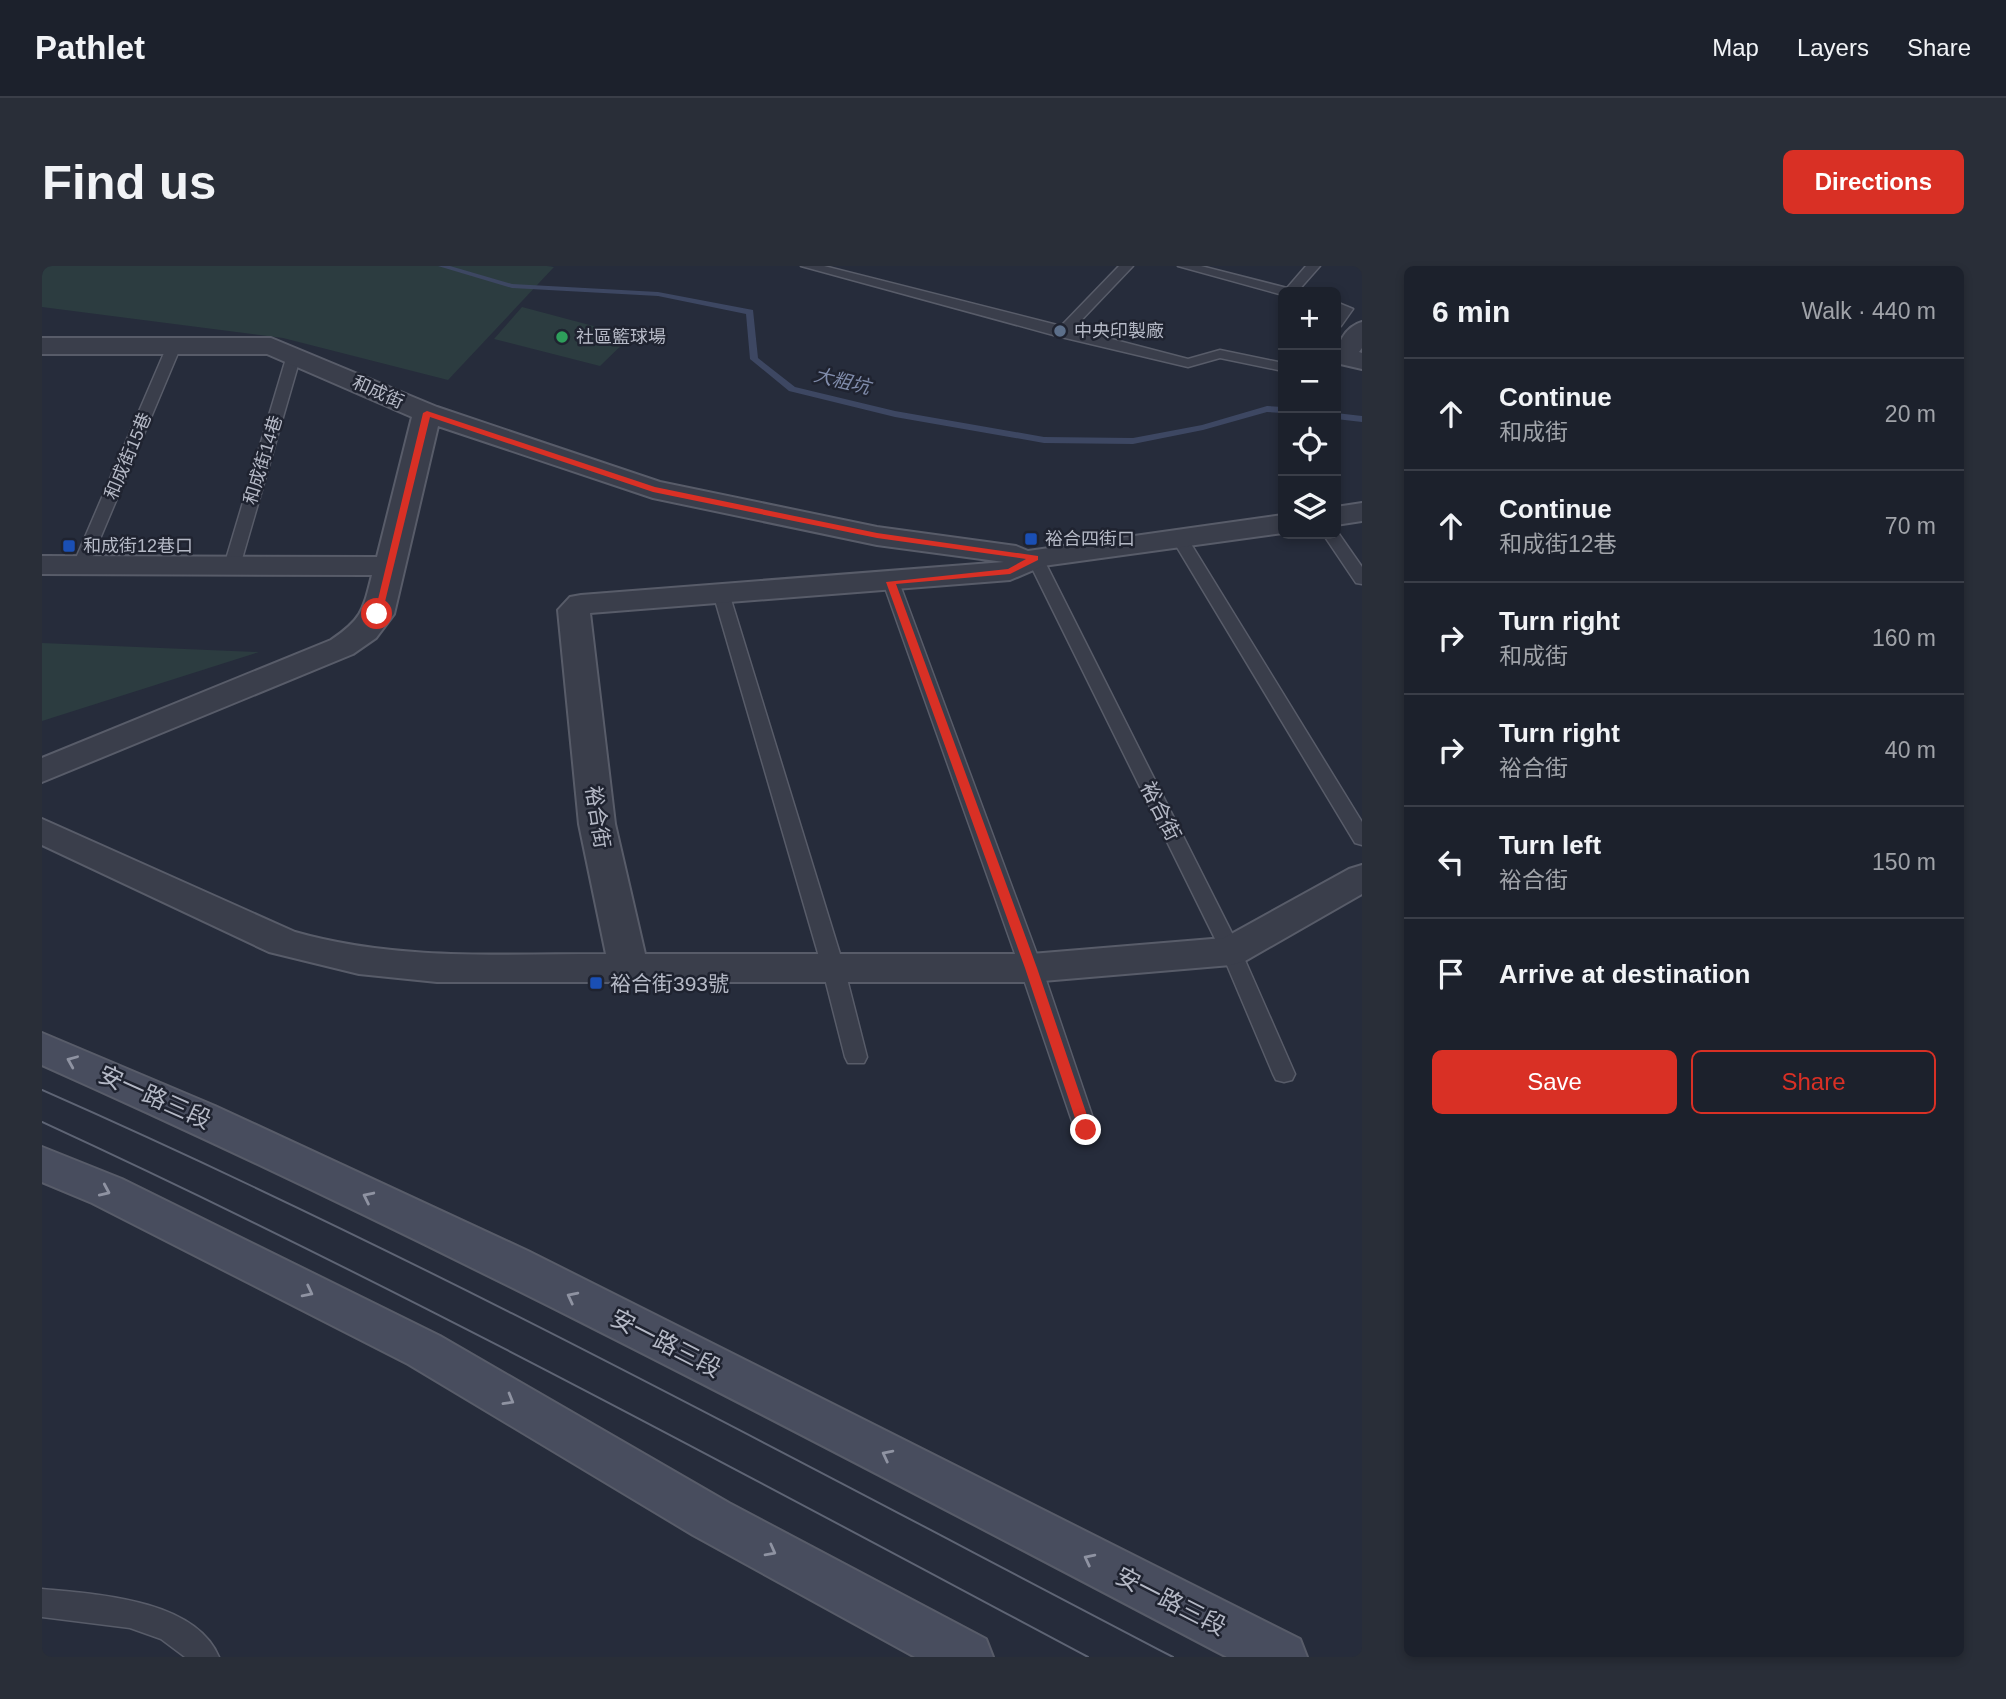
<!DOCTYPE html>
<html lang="en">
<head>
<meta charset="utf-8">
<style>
	body { margin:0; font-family:Arial,"Noto Sans TC",sans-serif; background:#292e38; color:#f1f3f6 }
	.controls { position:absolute; right:21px; top:21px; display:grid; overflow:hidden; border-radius:10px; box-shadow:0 4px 10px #0003 }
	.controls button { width:63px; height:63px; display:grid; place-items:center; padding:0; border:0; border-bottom:2px solid #3a3e48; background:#1c212c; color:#f1f3f6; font:35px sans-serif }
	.stop { position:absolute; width:21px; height:21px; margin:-16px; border:5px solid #d93025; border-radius:50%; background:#fff }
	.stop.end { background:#d93025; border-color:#fff; box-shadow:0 2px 7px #0008 }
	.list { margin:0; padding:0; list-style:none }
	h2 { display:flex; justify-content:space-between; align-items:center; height:91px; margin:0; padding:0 28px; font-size:30px }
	h2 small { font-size:23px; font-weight:400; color:#a0a3a9 }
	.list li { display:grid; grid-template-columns:46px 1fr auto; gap:21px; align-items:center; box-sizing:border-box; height:112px; padding:0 28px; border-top:2px solid #3a3e48 }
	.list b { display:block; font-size:26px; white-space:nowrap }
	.list p { margin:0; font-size:23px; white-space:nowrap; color:#a0a3a9 }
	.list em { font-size:23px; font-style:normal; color:#a0a3a9 }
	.actions { display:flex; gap:14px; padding:21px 28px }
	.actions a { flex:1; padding:16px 0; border:2px solid #d93025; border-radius:10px; text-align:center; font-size:24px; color:#d93025 }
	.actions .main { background:#d93025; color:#fff }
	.icon { flex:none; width:38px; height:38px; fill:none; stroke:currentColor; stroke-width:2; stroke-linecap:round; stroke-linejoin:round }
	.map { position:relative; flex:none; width:1320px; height:1391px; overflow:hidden; border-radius:10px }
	header { display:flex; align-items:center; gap:42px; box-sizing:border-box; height:98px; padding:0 35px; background:#1c212c; border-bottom:2px solid #3a3e48 }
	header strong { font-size:33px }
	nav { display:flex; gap:38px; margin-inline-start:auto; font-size:24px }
	.intro { display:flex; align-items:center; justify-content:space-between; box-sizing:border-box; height:168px; padding:0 42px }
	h1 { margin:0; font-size:49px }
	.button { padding:18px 32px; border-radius:10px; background:#d93025; color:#fff; font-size:24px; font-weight:700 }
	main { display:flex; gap:42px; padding:0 42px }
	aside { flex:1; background:#1c212c; border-radius:10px; box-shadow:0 4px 10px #0003 }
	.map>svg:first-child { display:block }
	.green { fill:#2c3c40 }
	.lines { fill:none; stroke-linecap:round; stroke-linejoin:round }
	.stream { fill:#3d4762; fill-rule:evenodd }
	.lane-casing { stroke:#585c69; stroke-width:3 }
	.street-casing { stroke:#585c69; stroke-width:4 }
	.secondary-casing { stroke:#585c69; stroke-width:4 }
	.lane { fill:#3a3e4b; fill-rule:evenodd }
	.street { fill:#3a3e4b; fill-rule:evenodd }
	.secondary { fill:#484d5e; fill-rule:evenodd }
	.tram { stroke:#5e6474; stroke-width:2 }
	.oneway { stroke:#8f93a2 }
	.route { fill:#d93025 }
	.service-dot { fill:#5c6f8a; stroke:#1f2330; stroke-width:2.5 }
	.leisure-dot { fill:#2e9e5b; stroke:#1f2330; stroke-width:2.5 }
	.transit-dot { fill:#1a4fb4; stroke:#1f2330; stroke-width:2.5 }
	.labels { text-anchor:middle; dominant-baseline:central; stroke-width:5; stroke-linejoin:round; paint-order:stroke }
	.far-poi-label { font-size:18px; fill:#b5b9c6; stroke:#1f2330; text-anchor:start }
	.far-street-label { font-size:18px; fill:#b5b9c6; stroke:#1f2330 }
	.far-water-label { font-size:19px; font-style:italic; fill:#808cab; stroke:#1f2330 }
	.street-label { font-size:21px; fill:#b5b9c6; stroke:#1f2330 }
	.poi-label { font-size:21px; fill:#b5b9c6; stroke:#1f2330; text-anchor:start }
	.near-street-label { font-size:24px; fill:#b5b9c6; stroke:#1f2330 }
</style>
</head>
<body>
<header>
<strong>Pathlet</strong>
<nav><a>Map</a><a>Layers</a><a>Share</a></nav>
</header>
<div class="intro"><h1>Find us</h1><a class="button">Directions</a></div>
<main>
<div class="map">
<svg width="1320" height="1391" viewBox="0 0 1320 1391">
	<rect width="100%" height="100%" fill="#262c3b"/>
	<path class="green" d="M0,0H505L512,1L406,114L241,72L0,41Z
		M480,41L589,70L558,100L452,73Z
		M0,377L217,386L0,455Z"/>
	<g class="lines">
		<path class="stream" d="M396,0H408L470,18L616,26L711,44L716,92L753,121L853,145L1002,171L1091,172L1160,159L1225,140L1241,141V147L1225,146L1161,164L1091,178L1002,177L853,151L747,125L708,93L704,48L616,30L470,22Z
			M1294,147L1320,150V156L1294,153Z"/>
		<g class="lane-casing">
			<path id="lane" d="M759,0H782L1019,60L1077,0H1091L1031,63L1146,93L1178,84L1241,97V105L1178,92L1146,101L1015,70Z
				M1136,0H1159L1245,22L1264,0H1278L1255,26H1241V29Z
				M1294,36L1311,43L1299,60L1294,61Z
				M132,76L139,80L47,299L39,304L33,303L31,299L125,80Z
				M252,85L259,89L198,300L190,305L184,304L182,300L245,89Z
				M1295,265L1320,301V318L1314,317L1281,268H1294Z
				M1138,268L1146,273L1320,556V579L1313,577L1130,273Z
				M993,287L1001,292L1199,685L1253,808L1250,814L1242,816L1234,814L1231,808L1179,685L985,292Z
				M849,311L857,316L1000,702L1055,864L1052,870L1044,873L1036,870L1033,864L978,702L841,316Z
				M679,322L687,327L802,701L825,791L822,797H806L803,791L780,701L671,327Z
				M0,1323C53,1328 153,1333 177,1391H143L119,1373L88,1362L0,1351Z"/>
		</g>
		<g class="street-casing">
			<path id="street" d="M1320,56V82L1317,86L1320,87V103L1294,97C1294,80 1302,61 1320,56Z
				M0,72H229L395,141L618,216L835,261L974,280L986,285L1241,249V267L1001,300L968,314L548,347L573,558L603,688H989L1182,672L1307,603L1320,599V628L1203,695L1189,699L989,716H395L317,708L227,686L0,579V553L253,666C354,695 460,688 564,688L537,558L516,344L528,331L539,329L962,296L835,279L611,232L396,160L352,348L334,372L311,388L0,516V492L289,374C320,353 321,345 330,309L0,308V290L335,291L370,151L225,88H0Z
				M1320,237V255L1294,259V241Z"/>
		</g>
		<g class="secondary-casing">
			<path id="secondary" d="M0,767L173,840L486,985L1258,1373L1265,1391H1185C794,1186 404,979 0,799Z
				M0,881L80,913L398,1070L687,1237L944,1373L951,1391H873L651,1269L366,1098L50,937L0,916Z"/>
		</g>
		<use href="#lane" class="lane"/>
		<use href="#street" class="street"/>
		<use href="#secondary" class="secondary"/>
		<path class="tram" d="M0,824C386,994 757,1196 1131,1391
			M0,856C356,1020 700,1207 1046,1391"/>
	</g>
	<defs><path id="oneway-chevron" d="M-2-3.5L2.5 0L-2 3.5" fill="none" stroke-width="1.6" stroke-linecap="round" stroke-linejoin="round" transform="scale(1.75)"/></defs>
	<g class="oneway">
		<use href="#oneway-chevron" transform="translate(30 795) rotate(-157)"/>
		<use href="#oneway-chevron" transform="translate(63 925) rotate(24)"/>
		<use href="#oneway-chevron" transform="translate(326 931) rotate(-154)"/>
		<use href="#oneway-chevron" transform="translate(266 1026) rotate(27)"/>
		<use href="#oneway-chevron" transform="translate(530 1031) rotate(-153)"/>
		<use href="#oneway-chevron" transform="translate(467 1134) rotate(30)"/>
		<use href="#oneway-chevron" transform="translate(845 1189) rotate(-153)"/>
		<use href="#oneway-chevron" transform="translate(729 1285) rotate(28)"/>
		<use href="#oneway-chevron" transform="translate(1047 1293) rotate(-153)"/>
	</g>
	<path class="route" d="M385,145L613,221L835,267L996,290V294L968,308L854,318L995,702L1050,864L1048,867L1044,869L1037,864L983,702L844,316L966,303L984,293L835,272L611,226L388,151L340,348L332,350L381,147Z"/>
	<circle class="service-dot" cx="1018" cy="65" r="7"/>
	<circle class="leisure-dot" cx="520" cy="71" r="7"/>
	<g class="transit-dot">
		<rect x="982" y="266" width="14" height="14" rx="3.5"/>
		<rect x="20" y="273" width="14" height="14" rx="3.5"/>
		<rect x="547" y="710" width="14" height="14" rx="3.5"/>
	</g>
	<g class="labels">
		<g class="far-poi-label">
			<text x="1032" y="65">中央印製廠</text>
			<text x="534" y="71">社區籃球場</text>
			<text x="1003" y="273">裕合四街口</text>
			<text x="41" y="280">和成街12巷口</text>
		</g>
		<g class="far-street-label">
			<text transform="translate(336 126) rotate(24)">和成街</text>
			<text transform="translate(86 190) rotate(-67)">和成街15巷</text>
			<text transform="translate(221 194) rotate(-73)">和成街14巷</text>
		</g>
		<g class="far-water-label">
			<text transform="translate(800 115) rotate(14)">大粗坑</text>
		</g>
		<g class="street-label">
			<text transform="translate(1119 545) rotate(63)">裕合街</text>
			<text transform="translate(556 551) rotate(81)">裕合街</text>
		</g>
		<g class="poi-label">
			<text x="568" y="717">裕合街393號</text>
		</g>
		<g class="near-street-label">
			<text transform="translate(113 831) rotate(24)">安一路三段</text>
			<text transform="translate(624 1077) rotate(27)">安一路三段</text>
			<text transform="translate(1129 1335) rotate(27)">安一路三段</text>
		</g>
	</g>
</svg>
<div class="controls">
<button>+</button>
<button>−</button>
<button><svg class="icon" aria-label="locate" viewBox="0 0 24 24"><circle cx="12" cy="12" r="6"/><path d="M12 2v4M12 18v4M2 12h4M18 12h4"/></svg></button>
<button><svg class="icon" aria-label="layers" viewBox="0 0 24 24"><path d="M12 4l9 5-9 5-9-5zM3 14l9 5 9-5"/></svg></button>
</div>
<div class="stop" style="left:335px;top:348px"></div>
<div class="stop end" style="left:1044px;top:864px"></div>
</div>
<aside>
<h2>6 min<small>Walk · 440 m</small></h2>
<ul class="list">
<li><svg class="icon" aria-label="ahead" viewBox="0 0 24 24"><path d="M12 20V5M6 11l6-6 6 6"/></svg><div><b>Continue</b><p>和成街</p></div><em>20 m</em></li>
<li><svg class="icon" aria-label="ahead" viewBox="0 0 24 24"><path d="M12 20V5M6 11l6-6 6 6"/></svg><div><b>Continue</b><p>和成街12巷</p></div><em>70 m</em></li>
<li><svg class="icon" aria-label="right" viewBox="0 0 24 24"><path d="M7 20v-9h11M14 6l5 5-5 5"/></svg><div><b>Turn right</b><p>和成街</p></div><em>160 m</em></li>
<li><svg class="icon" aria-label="right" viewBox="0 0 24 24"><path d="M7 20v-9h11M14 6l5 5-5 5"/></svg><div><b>Turn right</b><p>裕合街</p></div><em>40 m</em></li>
<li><svg class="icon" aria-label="left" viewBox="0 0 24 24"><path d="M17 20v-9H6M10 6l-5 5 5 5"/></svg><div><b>Turn left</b><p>裕合街</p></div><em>150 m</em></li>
<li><svg class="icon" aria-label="arrive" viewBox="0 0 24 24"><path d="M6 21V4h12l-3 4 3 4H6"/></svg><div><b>Arrive at destination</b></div></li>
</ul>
<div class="actions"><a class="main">Save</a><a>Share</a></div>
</aside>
</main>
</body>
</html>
